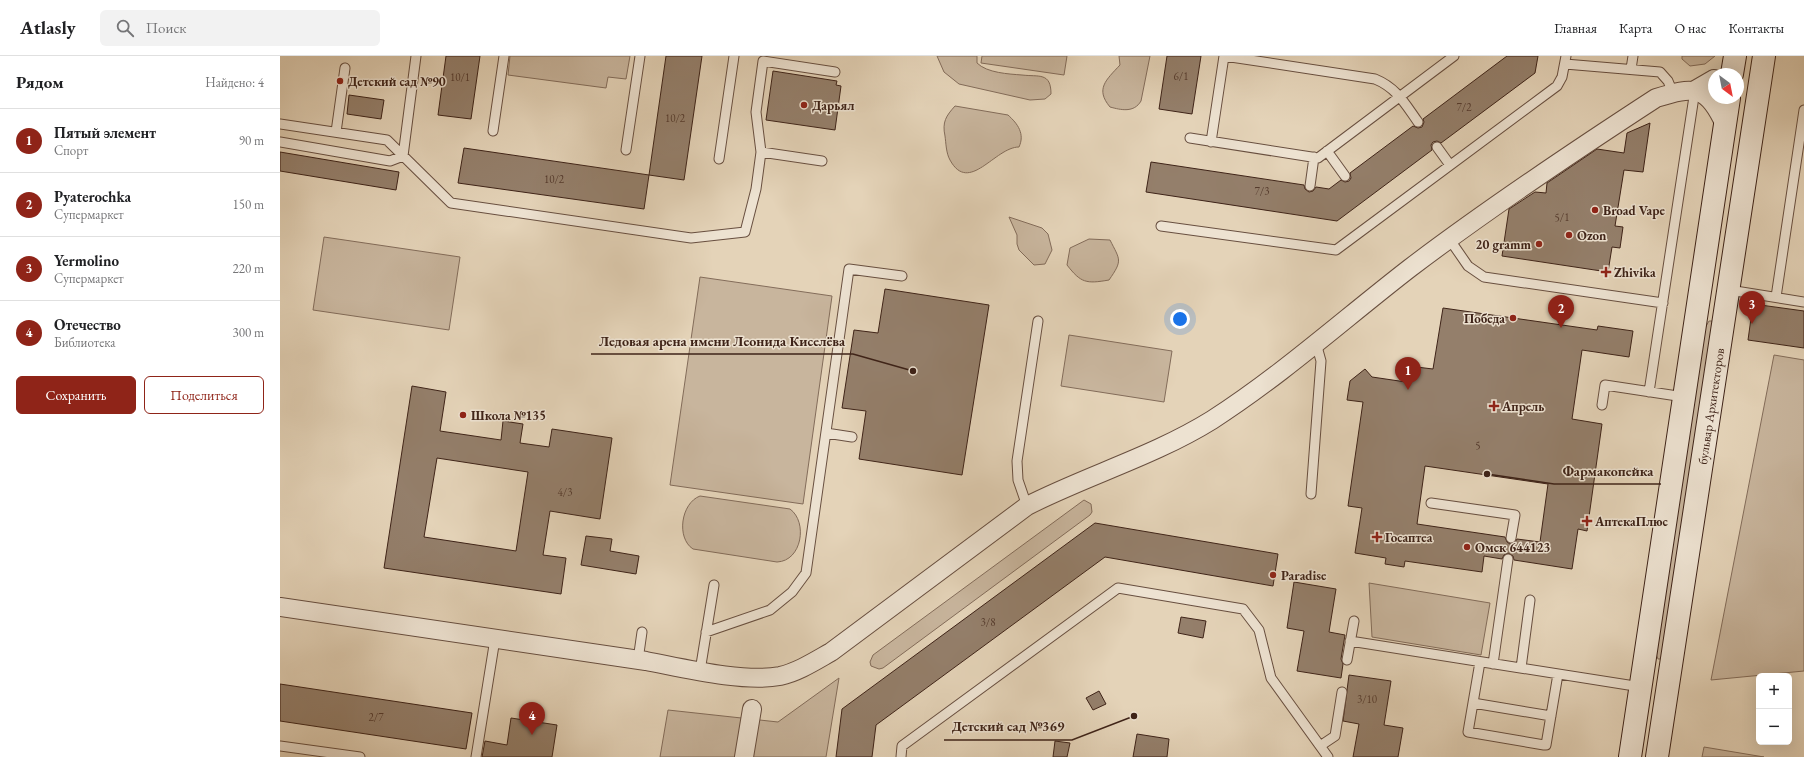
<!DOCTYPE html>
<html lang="ru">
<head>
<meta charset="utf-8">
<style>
	body { margin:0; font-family:"EB Garamond",serif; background:#f2f2f2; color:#202124 }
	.controls { position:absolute; right:12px; bottom:12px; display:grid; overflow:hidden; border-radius:6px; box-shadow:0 4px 16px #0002 }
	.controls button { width:36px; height:36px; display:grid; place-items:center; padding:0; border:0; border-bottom:1px solid #e0e0e0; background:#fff; color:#202124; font:20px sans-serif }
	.compass { position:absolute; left:1428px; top:12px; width:36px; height:36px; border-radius:50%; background:#fff; box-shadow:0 4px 16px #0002; rotate:148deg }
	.you { position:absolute; left:900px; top:263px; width:14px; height:14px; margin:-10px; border:3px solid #fff; border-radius:50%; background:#1a73e8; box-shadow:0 0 0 6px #1a73e833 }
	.badge { display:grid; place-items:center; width:26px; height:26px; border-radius:50%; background:#8f2418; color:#fff; font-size:13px; font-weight:700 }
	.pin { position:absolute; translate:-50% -33px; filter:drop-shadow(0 1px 2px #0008) }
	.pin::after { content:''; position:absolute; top:21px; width:14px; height:12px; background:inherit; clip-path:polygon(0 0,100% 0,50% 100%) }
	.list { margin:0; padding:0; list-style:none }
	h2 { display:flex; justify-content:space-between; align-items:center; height:52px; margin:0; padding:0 16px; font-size:17px }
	h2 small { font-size:13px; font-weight:400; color:#757577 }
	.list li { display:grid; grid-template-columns:26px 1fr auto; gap:12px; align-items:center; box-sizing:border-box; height:64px; padding:0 16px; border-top:1px solid #e0e0e0 }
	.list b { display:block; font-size:15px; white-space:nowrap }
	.list p { margin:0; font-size:13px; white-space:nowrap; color:#757577 }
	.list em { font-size:13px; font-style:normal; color:#757577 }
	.actions { display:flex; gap:8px; padding:12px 16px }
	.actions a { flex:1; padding:9px 0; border:1px solid #8f2418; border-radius:6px; text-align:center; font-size:14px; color:#8f2418 }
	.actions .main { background:#8f2418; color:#fff }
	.icon { flex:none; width:22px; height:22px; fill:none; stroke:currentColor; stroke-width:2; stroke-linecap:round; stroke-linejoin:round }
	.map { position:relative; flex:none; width:1524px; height:701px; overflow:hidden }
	header { display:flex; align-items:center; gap:24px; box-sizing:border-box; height:56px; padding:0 20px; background:#fff; border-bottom:1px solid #e0e0e0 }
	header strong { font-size:19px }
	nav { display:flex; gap:22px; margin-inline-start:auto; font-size:14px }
	.search { width:280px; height:36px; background:#f2f2f2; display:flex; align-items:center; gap:10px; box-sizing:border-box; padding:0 14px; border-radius:6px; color:#757577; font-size:15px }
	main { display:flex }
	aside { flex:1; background:#fff }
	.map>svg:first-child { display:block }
	.green { fill:#c8b59d; stroke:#836c5a }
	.building { fill:#947f6b; stroke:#3e2318; fill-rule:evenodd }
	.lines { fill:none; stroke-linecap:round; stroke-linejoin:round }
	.lane-casing { stroke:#684f40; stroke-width:11 }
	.street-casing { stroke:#684f40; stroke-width:20 }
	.secondary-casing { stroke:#3e2318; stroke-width:24 }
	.lane { stroke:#ede2d1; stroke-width:9 }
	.street { stroke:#ede2d1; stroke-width:18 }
	.secondary { stroke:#ede2d1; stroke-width:22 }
	.poi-dot { fill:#8f2418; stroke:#ede2d1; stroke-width:1.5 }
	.labels { text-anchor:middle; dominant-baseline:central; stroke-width:3; stroke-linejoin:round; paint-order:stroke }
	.number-label { font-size:11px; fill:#543a2d }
	.poi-label { font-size:13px; font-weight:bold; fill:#3e2318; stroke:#ede2d1; text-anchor:start }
	.street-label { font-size:13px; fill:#3e2318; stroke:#ede2d1 }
	.leader { fill:none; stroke:#3e2318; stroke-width:1.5 }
	.callout-dot { fill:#3e2318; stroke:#ede2d1; stroke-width:1.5 }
	.callout-label { font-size:14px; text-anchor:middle; font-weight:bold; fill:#3e2318; stroke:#ede2d1; stroke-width:3; stroke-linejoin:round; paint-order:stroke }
</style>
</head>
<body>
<header>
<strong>Atlasly</strong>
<div class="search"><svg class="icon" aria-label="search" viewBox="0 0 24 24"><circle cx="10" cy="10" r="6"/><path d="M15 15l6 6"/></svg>Поиск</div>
<nav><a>Главная</a><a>Карта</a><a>О нас</a><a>Контакты</a></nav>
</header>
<main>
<aside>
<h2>Рядом<small>Найдено: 4</small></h2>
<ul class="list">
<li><span class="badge">1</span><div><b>Пятый элемент</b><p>Спорт</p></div><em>90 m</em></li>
<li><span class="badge">2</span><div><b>Pyaterochka</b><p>Супермаркет</p></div><em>150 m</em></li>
<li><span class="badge">3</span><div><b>Yermolino</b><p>Супермаркет</p></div><em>220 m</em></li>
<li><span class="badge">4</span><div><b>Отечество</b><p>Библиотека</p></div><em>300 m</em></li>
</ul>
<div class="actions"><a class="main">Сохранить</a><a>Поделиться</a></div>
</aside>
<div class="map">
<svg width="1524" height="701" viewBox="0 0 1524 701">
	<rect width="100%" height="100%" fill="#e4d3b8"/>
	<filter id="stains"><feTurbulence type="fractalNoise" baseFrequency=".005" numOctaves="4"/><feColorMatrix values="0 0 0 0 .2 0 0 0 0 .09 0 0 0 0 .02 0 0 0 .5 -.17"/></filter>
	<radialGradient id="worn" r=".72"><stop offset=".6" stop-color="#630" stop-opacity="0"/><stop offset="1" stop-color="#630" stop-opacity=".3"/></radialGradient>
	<path class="green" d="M230,0H350L346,23L328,21L326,32L228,19Z
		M657,0H697V7C707,17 729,18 742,19C759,21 771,16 771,38L765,43L750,44L679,28L664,16Z
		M702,0H787L784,19L701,7Z
		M839,0H870L861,45C854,57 841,54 830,51C815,33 826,24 840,9Z
		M1402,0H1435L1425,8L1410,10L1402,3Z
		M675,50L728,59C738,68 745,78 739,91C715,91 689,139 670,104C666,97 666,87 665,80C662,66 666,60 675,50Z
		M729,161L762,172L768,178L772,194L765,208L754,209L739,194L737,188V179Z
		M44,181L180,201L169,274L33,254Z
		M809,183L830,184C840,204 843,204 829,224C806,228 801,227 787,209L790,192Z
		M420,221L552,240L523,448L390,429Z
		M1429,265H1432L1434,274L1381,603H1378L1376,598L1425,272Z
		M789,279L892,295L884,346L781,330Z
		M1494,299L1524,304V615L1431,624Z
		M420,440L510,453C528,466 522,505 497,506L413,493C396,482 401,447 420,440Z
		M804,444L811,448L812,456L810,459L603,612L599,613L591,610L590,606L593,599Z
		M1089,527L1210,547L1201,599L1092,581Z
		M559,622L546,701H380L388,654L498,666Z
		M1424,691L1484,701H1422Z"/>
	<path class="building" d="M166,0H200L191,63L158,59Z
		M386,0H422L404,124L369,119Z
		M887,0H921L912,58L879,53Z
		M1227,0H1258L1255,17L1161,87L1157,85L1153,86L1151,89L1152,94L1057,165L866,136L871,106L1024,129L1025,133L1029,136L1033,135L1036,131L1049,133L1061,124L1065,126L1069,125L1071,122L1070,117L1133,70L1138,72L1142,71L1144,66L1143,63Z
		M493,15L557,25L556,29L561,30L555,74L486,64Z
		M69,39L104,44L101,63L67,58Z
		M1370,67L1363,116L1344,114L1335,170L1343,171L1340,192L1332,191L1328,216L1222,200L1229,153L1255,136L1266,137L1267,127L1317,93L1344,97L1347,77Z
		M184,92L369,119L364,153L178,127Z
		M0,96L119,116L116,134L0,115Z
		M605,233L709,249L682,419L579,403L586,355L562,352L574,274L598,277Z
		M1473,248L1524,255V292L1468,284Z
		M1163,252L1317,274L1318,270L1353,275L1349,301L1302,294L1292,363L1322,368L1307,475L1298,473L1292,513L1234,504L1233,500L1228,497L1224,499L1222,503L1204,500L1202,516L1125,505L1124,511L1105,508L1106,502L1075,497L1082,452L1068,450L1083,346L1067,344L1070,325L1085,313L1092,321L1126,326L1128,310L1153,313ZM1145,410L1268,428L1260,486L1237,483L1235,486L1230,488L1227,486L1225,481L1137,468Z
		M132,330L166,336L160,375L221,384L223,365L243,368L240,387L269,391L272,373L332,382L320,463L270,455L263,499L286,502L281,538L104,512ZM157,402L248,416L236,495L144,481Z
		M815,467L998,498L993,530L825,501L596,669L592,701H556L562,653Z
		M306,480L332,483L330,495L359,500L356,518L301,509Z
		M1014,526L1056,533L1049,576L1065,579L1061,603L1063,608L1061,622L1017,615L1024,575L1007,572Z
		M901,561L926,565L923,582L898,577Z
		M1069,619L1111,625L1104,669L1123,672L1118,701H1073L1079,668L1063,665Z
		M0,628L192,657L186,693L0,665Z
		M819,635L826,648L813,654L806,642Z
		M231,662L277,669L272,701H202L205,685L227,689Z
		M857,678L889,683L887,701H853Z
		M775,685L790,687L787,701H773Z"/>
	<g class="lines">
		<g class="lane-casing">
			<path id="lane" d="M1285,8L1380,16L1388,25L1393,37
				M1351,13L1353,0
				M0,68L107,84L171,147L411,182L465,176L476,133L481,96L476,56L483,5L555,16
				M213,75L224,0
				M56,76L65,12
				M910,82L1038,102L1174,0
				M0,86L110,105L123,100L136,0
				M931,86L944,0L1095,23C1117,32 1125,48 1138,66
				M1157,91L1170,109
				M346,94L360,0
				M1047,95L1065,120
				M481,96L542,105
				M439,103L454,0
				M1030,130L1034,101
				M881,170L1056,194L1277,30L1282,21L1286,0
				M1170,184L1188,210L1204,221L1383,247
				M1449,234L1524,246
				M1496,241L1524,54
				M1369,336L1415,34
				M1322,349L1325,329L1404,341
				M546,377L572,381
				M1031,438L1041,305L1036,287
				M1151,447L1235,459L1231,482
				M747,450L738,424L737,405L758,265
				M426,576L490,554L512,536L526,517L569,213L622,220
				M1070,585L1361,631
				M358,604L362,576
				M1067,604L1074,565
				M1200,606L1188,676L1264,689H1266L1278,618
				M1213,608L1228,503
				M1241,612L1250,544
				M420,615L434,529
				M1193,647L1271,660
				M0,690L80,701
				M1040,690L1055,680L1062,636
				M196,701L215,583
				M621,701L622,690L838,532L963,553L979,574L991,622L1048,701"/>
		</g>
		<g class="street-casing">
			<path id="street" d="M1415,34L1434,23
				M0,551L366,605C403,612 464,627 500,620C518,616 535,605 551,596L747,450C808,419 874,400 932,364C1002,319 1064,263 1130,212C1209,152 1293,96 1376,42C1414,30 1427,29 1445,69
				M464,701L472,653"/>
		</g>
		<g class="secondary-casing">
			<g id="secondary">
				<path d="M1452,18L1455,0"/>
				<path d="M1350,701L1449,42"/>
				<path id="s1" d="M1377,701L1484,0"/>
			</g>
		</g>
		<use href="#lane" class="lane"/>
		<use href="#street" class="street"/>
		<use href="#secondary" class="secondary"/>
	</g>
	<g class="poi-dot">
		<circle cx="60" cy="25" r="4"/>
		<circle cx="524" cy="49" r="4"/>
		<circle cx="1315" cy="154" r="4"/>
		<circle cx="1289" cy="179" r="4"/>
		<circle cx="1259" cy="188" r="4"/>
		<path d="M1324 210h4v4h4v4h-4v4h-4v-4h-4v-4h4z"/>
		<circle cx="1233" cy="262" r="4"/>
		<path d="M1212 344h4v4h4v4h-4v4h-4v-4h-4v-4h4z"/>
		<circle cx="183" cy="359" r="4"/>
		<path d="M1305 459h4v4h4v4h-4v4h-4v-4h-4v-4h4z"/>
		<path d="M1095 475h4v4h4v4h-4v4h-4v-4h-4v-4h4z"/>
		<circle cx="1187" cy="491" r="4"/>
		<circle cx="993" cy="519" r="4"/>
	</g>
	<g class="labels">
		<g class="number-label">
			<text x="901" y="20">6/1</text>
			<text x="180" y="21">10/1</text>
			<text x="1184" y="51">7/2</text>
			<text x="395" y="62">10/2</text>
			<text x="274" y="123">10/2</text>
			<text x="982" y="135">7/3</text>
			<text x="1282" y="161">5/1</text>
			<text x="1198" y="389">5</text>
			<text x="285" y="436">4/3</text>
			<text x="708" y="566">3/8</text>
			<text x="1087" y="643">3/10</text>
			<text x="96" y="661">2/7</text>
		</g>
		<g class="poi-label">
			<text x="68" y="25">Детский сад №90</text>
			<text x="532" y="49">Дарьял</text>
			<text x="1323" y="154">Broad Vape</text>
			<text x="1297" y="179">Ozon</text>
			<text x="1251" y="188" text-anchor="end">20 gramm</text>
			<text x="1334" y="216">Zhivika</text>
			<text x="1225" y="262" text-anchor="end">Победа</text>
			<text x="1222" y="350">Апрель</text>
			<text x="191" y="359">Школа №135</text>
			<text x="1315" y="465">АптекаПлюс</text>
			<text x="1105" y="481">Госаптеа</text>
			<text x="1195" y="491">Омск 644123</text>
			<text x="1001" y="519">Paradise</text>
		</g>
		<g class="street-label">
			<text stroke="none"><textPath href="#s1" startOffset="355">бульвар Архитекторов</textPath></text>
		</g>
	</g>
	<path class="leader" d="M633 315L573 298H311M1207 418L1274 428H1381M854 660L792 684H664"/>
	<g class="callout-dot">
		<circle cx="633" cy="315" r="4"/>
		<circle cx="1207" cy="418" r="4"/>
		<circle cx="854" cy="660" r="4"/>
	</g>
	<g class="callout-label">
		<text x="442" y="290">Ледовая арена имени Леонида Киселёва</text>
		<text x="1328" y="420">Фармакопейка</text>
		<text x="728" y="675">Детский сад №369</text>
	</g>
	<rect width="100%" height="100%" filter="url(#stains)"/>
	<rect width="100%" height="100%" fill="url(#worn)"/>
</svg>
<div class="controls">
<button>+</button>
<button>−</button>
</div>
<svg class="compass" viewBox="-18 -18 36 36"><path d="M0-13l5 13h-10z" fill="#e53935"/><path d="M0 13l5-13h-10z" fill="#757577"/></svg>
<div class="you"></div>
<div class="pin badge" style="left:1128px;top:334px">1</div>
<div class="pin badge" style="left:1281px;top:272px">2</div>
<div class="pin badge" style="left:1472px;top:268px">3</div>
<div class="pin badge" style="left:252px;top:679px">4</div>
</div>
</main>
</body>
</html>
